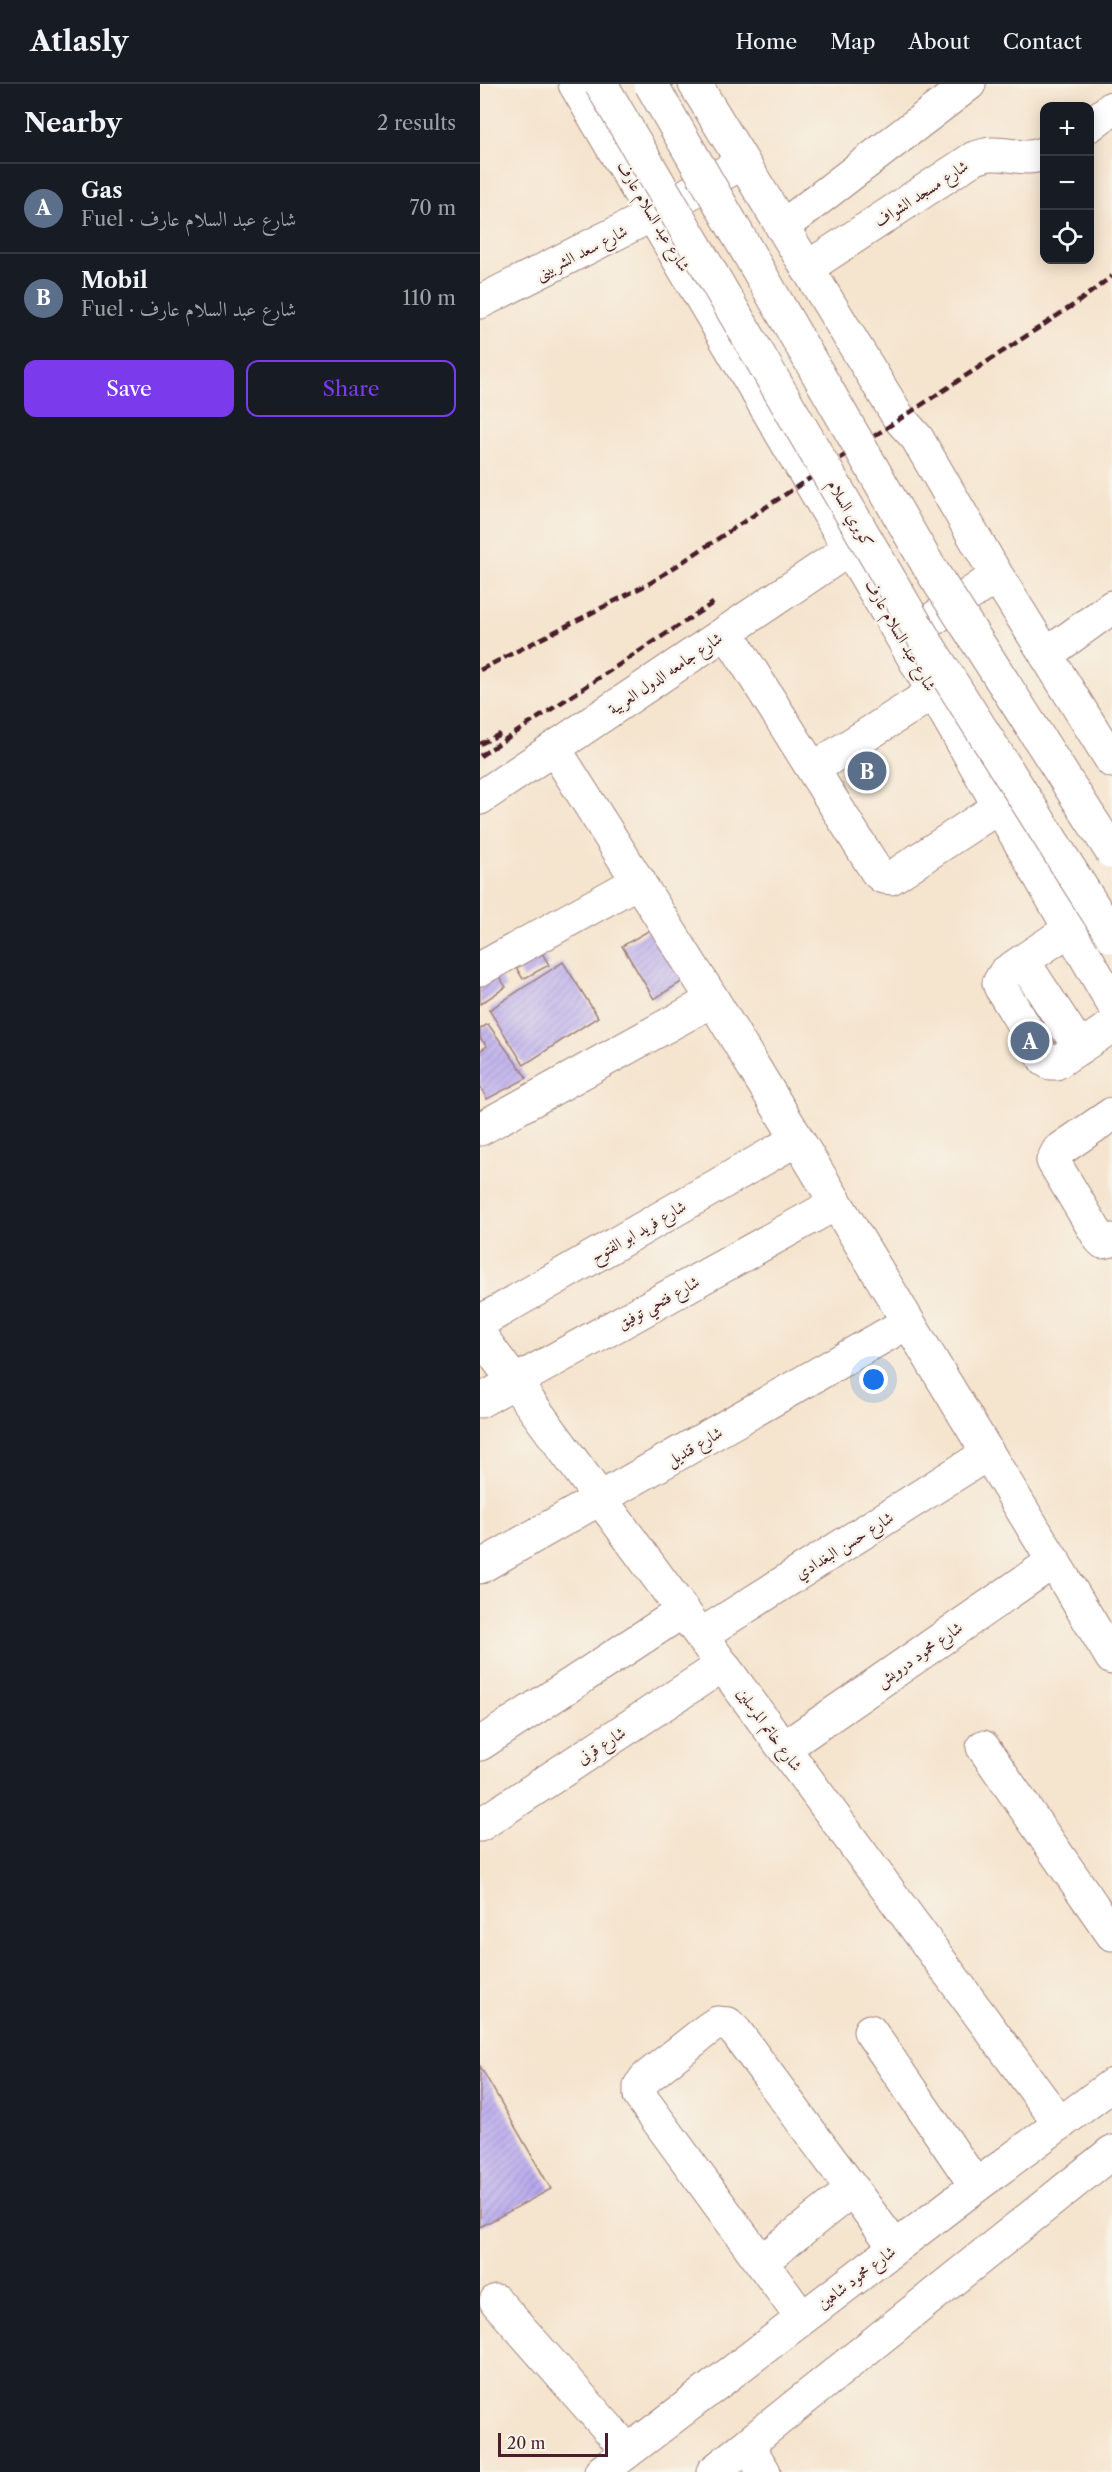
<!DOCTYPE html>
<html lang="en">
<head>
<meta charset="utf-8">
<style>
	body { margin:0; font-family:"Libre Caslon Text",Amiri,serif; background:#242831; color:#f1f3f6 }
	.controls { position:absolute; right:18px; top:18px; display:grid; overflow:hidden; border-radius:12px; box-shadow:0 3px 15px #0003 }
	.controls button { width:54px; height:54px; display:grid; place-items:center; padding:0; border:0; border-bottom:2px solid #363941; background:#171b24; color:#f1f3f6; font:30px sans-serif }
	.scale { position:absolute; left:18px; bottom:15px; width:110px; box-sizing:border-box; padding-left:6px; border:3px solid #4a1f2b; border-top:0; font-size:16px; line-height:21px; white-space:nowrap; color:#4a1f2b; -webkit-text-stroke:4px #f7f3e8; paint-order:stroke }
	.you { position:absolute; left:394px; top:1296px; width:21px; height:21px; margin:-15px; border:4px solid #fff; border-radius:50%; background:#1a73e8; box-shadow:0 0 0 9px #1a73e833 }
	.badge { display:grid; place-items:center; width:39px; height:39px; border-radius:50%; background:#7c3aed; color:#fff; font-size:20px; font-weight:700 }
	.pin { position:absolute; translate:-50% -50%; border:3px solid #fff; box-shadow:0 2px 6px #0006 }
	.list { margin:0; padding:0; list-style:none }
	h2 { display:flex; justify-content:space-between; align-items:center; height:78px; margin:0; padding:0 24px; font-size:26px }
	h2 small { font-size:20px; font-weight:400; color:#9ea1a6 }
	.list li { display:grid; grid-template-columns:39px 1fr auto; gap:18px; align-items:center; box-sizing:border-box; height:90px; padding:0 24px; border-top:2px solid #363941 }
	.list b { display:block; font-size:22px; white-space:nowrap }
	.list p { margin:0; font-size:20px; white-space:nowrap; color:#9ea1a6 }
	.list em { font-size:20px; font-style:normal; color:#9ea1a6 }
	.actions { display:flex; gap:12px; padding:18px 24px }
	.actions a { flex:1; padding:14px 0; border:2px solid #7c3aed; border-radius:12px; text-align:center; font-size:21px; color:#7c3aed }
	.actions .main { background:#7c3aed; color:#fff }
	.icon { flex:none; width:33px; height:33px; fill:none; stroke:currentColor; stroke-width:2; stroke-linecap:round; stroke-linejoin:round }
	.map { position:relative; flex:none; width:632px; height:2388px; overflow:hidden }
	header { display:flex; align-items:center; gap:36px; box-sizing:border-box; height:84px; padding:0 30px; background:#171b24; border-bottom:2px solid #363941 }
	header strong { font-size:28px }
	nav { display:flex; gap:33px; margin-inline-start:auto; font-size:21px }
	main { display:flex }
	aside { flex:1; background:#171b24 }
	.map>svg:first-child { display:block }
	.building { fill:url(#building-hatch) }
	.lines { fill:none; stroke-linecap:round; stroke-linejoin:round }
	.minor-casing { stroke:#a0827c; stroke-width:35 }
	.major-casing { stroke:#a0827c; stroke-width:35 }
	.minor { stroke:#fff; stroke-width:33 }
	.major { stroke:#fff; stroke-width:33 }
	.rail { stroke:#4a1f2b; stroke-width:4.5; stroke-dasharray:9 4.5; stroke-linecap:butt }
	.major-bridge-casing { stroke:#a0827c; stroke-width:35; stroke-linecap:butt }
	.major-bridge { stroke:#fff; stroke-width:33 }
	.labels { text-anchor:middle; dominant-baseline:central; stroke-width:5; stroke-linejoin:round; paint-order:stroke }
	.street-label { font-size:16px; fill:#4a1f2b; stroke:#f7f3e8 }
</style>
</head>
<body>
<header>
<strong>Atlasly</strong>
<nav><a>Home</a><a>Map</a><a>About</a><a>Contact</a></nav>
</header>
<main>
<aside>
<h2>Nearby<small>2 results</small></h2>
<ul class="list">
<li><span class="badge" style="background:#5c6f8a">A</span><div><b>Gas</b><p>Fuel · شارع عبد السلام عارف</p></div><em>70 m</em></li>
<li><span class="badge" style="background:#5c6f8a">B</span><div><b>Mobil</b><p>Fuel · شارع عبد السلام عارف</p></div><em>110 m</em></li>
</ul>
<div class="actions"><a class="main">Save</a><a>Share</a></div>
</aside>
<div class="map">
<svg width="632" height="2388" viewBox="0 0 632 2388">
	<defs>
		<pattern id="building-hatch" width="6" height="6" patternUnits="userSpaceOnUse" patternTransform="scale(1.5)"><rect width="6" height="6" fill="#b9aaef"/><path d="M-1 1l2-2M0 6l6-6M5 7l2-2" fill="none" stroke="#988ac2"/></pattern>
	</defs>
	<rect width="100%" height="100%" fill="#f7f3e8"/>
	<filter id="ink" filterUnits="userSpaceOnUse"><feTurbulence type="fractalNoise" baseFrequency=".0167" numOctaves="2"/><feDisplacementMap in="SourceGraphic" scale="12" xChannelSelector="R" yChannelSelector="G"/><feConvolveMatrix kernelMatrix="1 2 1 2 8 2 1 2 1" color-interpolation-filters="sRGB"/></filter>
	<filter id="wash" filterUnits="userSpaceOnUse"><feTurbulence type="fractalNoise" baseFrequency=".008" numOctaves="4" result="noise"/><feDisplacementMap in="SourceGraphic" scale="24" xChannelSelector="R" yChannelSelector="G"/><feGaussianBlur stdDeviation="1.35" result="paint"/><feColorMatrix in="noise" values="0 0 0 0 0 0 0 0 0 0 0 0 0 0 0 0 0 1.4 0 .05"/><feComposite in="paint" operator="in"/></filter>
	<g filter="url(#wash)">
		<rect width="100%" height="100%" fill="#f5e4ce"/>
		<g id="blocks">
			<path class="building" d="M177,842L208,894L174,915L142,862Z
				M51,850L69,881L43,895L25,865Z
				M83,878L118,933L44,981L9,926Z
				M12,881L26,903L0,920V889Z
				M8,940L47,994L7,1015L0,1002V967L7,962L0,954V945Z
				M0,1982L71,2105L0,2143Z"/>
		</g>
	</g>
	<g filter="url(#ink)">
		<use href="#blocks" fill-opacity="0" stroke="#a0827c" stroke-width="1.5"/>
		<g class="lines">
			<g class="minor-casing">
				<path id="minor" d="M610,41L632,24
					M302,143L489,0
					M327,184L494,74C500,73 506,70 512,70C531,69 547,78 564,69
					M247,548L397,788L403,793L411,794L520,722
					M566,571L632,523
					M74,664L233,916L632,1574
					M333,685L454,608
					M590,845L525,889L519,899L521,904L565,976L570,979H576L632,942
					M543,877L600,964
					M0,885L159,797
					M632,1030L578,1067L573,1077L620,1155L623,1158L632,1156
					M0,1045L233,916
					M0,1238L316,1056
					M0,1251L580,2040
					M0,1317L355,1120
					M0,1483L427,1239
					M221,1551L507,1370
					M0,1660L203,1527
					M503,1663L632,1850
					M304,1664L574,1477
					M0,1741L243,1581
					M390,1947L496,2102
					M281,2178L373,2105
					M16,2217L148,2367
					M322,2234L160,2012V2002L166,1994L228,1945L237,1939L248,1940L256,1948L415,2163
					M268,2362L284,2388"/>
			</g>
			<g class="major-casing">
				<path id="major" d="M95,0L423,555L632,918
					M215,0L419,334L437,354L517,492L632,677
					M0,218L174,130L253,84
					M423,555L517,492
					M0,714L371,464
					M121,2388L496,2102L632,2001
					M233,2388L632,2068"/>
			</g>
			<use href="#minor" class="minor"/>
			<use href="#major" class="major"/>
			<path class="rail" d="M0,586L172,498L598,218L632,192
				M0,660L24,648
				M0,672L236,517"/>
			<g class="major-bridge-casing">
				<path id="major-bridge" d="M121,0L446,558L632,852
					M171,0L448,481L632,768"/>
			</g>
			<use href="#major-bridge" class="major-bridge"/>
		</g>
	</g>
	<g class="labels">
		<g class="street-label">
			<text transform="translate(441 109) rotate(-33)">شارع مسجد الشواف</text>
			<text transform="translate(174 132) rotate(59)">شارع عبد السلام عارف</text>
			<text transform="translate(101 168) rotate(-27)">شارع سعد الشربينى</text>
			<text transform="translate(371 429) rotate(60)">كوبري السلام</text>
			<text transform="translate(421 551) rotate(60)">شارع عبد السلام عارف</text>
			<text transform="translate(185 589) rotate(-34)">شارع جامعه الدول العربية</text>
			<text transform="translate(158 1147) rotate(-30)">شارع فريد ابو الفتوح</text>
			<text transform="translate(178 1218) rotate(-29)">شارع فتحي توفيق</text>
			<text transform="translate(214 1362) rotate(-30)">شارع قنديل</text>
			<text transform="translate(364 1461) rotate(-32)">شارع حسن البغدادي</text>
			<text transform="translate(439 1570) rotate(-35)">شارع محمود درويش</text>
			<text transform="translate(290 1645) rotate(54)">شارع خاتم المرسلين</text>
			<text transform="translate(121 1661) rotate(-33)">شارع قرنى</text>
			<text transform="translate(376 2193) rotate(-37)">شارع محمود شاهين</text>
		</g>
	</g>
</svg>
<div class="controls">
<button>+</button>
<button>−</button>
<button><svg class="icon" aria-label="locate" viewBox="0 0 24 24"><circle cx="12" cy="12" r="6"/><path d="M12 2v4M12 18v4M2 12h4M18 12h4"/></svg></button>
</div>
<div class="scale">20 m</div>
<div class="you"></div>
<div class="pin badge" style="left:550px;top:957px;background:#5c6f8a">A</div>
<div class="pin badge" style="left:387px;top:687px;background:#5c6f8a">B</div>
</div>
</main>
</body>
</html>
